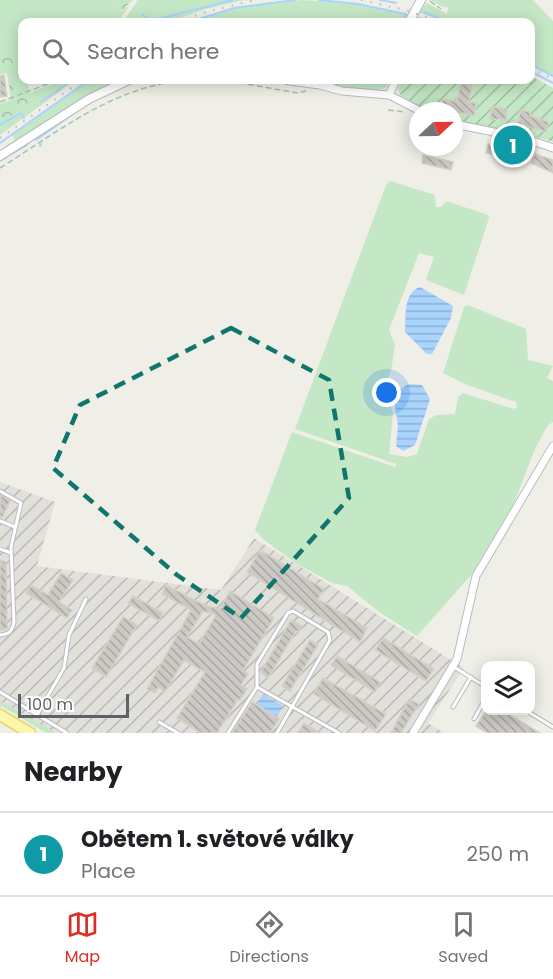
<!DOCTYPE html>
<html lang="en">
<head>
<meta charset="utf-8">
<style>
	body { margin:0; font-family:Poppins,sans-serif; background:#f6f6f6; color:#202124 }
	.controls { position:absolute; right:18px; bottom:18px; display:grid; overflow:hidden; border-radius:12px; box-shadow:0 3px 15px #0003 }
	.controls button { width:54px; height:54px; display:grid; place-items:center; padding:0; border:0; border-bottom:2px solid #e0e0e0; background:#fff; color:#202124; font:30px sans-serif }
	.compass { position:absolute; left:409px; top:102px; width:54px; height:54px; border-radius:50%; background:#fff; box-shadow:0 3px 15px #0003; rotate:68deg }
	.scale { position:absolute; left:18px; bottom:15px; width:111px; box-sizing:border-box; padding-left:6px; border:3px solid #5e6167; border-top:0; font-size:16px; line-height:21px; white-space:nowrap; color:#5e6167; -webkit-text-stroke:4px #fff; paint-order:stroke }
	.you { position:absolute; left:387px; top:393px; width:21px; height:21px; margin:-15px; border:4px solid #fff; border-radius:50%; background:#1a73e8; box-shadow:0 0 0 9px #1a73e833 }
	.badge { display:grid; place-items:center; width:39px; height:39px; border-radius:50%; background:#d93025; color:#fff; font-size:20px; font-weight:700 }
	.pin { position:absolute; translate:-50% -50%; border:3px solid #fff; box-shadow:0 2px 6px #0006 }
	.list { margin:0; padding:0; list-style:none }
	h2 { display:flex; justify-content:space-between; align-items:center; height:78px; margin:0; padding:0 24px; font-size:26px }
	h2 small { font-size:20px; font-weight:400; color:#757577 }
	.list li { display:grid; grid-template-columns:39px 1fr auto; gap:18px; align-items:center; box-sizing:border-box; height:84px; padding:0 24px; border-top:2px solid #e0e0e0 }
	.list b { display:block; font-size:22px; white-space:nowrap }
	.list p { margin:0; font-size:20px; white-space:nowrap; color:#757577 }
	.list em { font-size:20px; font-style:normal; color:#757577 }
	.icon { flex:none; width:33px; height:33px; fill:none; stroke:currentColor; stroke-width:2; stroke-linecap:round; stroke-linejoin:round }
	.map { position:relative; flex:none; width:553px; height:733px; overflow:hidden }
	.search { position:absolute; background:#fff; box-shadow:0 3px 15px #0003; left:18px; right:18px; top:18px; height:66px; display:flex; align-items:center; gap:15px; box-sizing:border-box; padding:0 21px; border-radius:12px; color:#757577; font-size:22px }
	.sheet { height:162px; background:#fff }
	nav { display:flex; justify-content:space-around; align-items:center; box-sizing:border-box; height:84px; border-top:2px solid #e0e0e0; background:#fff; font-size:16px; color:#757577 }
	nav a { display:grid; justify-items:center; gap:3px }
	nav .on { color:#d93025 }
	.map>svg:first-child { display:block }
	.industrial { fill:url(#industrial-furrows) }
	.green { fill:#c4e7c6 }
	.forest { fill:url(#forest-crowns) }
	.garden { fill:url(#garden-furrows) }
	.water { fill:url(#water-rules) }
	.lines { fill:none; stroke-linecap:round; stroke-linejoin:round }
	.stream { stroke:#a9d4fd; stroke-width:2 }
	.building { fill:url(#building-back-hatch); stroke:#d5d1c5; stroke-width:1.5; fill-rule:evenodd }
	.service-casing { stroke:#b9bbc0; stroke-width:5 }
	.minor-casing { stroke:#b9bbc0; stroke-width:9 }
	.tertiary-casing { stroke:#b9bbc0; stroke-width:10 }
	.primary-casing { stroke:#efd061; stroke-width:13 }
	.path { stroke:#9dc7ac; stroke-width:1.5; stroke-dasharray:6 3; stroke-linecap:butt }
	.service { stroke:#fff; stroke-width:3 }
	.minor { stroke:#fff; stroke-width:7 }
	.tertiary { stroke:#fff; stroke-width:8 }
	.primary { stroke:#fdf6ae; stroke-width:10 }
	.rail { stroke:#b7b8b8; stroke-width:2; stroke-dasharray:1.5 8; stroke-linecap:butt }
	.marked { fill:none; stroke:#0f766e; stroke-width:4.5; stroke-dasharray:12 8; stroke-linejoin:round }
</style>
</head>
<body>
<div class="map">
<svg width="553" height="733" viewBox="0 0 553 733">
	<defs>
		<pattern id="industrial-furrows" width="10" height="10" patternUnits="userSpaceOnUse" patternTransform="scale(1.5)"><rect width="10" height="10" fill="#e2e0db"/><path d="M-1 1l2-2M0 10L10 0M9 11l2-2" fill="none" stroke="#bab9b5"/></pattern>
		<pattern id="forest-crowns" width="20" height="18" patternUnits="userSpaceOnUse" patternTransform="scale(1.5)"><rect width="20" height="18" fill="#c4e7c6"/><path d="M2 6a3 3 0 1 1 6 0M12 15a3 3 0 1 1 6 0" fill="none" stroke="#a2bfa5"/></pattern>
		<pattern id="garden-furrows" width="10" height="10" patternUnits="userSpaceOnUse" patternTransform="scale(1.5)"><rect width="10" height="10" fill="#c4e7c6"/><path d="M-1 1l2-2M0 10L10 0M9 11l2-2" fill="none" stroke="#a2bfa5"/></pattern>
		<pattern id="water-rules" width="6" height="5" patternUnits="userSpaceOnUse" patternTransform="scale(1.5)"><rect width="6" height="5" fill="#a9d4fd"/><path d="M0 2.5h6" fill="none" stroke="#8dafd1"/></pattern>
		<pattern id="building-back-hatch" width="6" height="6" patternUnits="userSpaceOnUse" patternTransform="scale(1.5)"><rect width="6" height="6" fill="#ccc9c4"/><path d="M-1 5l2 2M0 0l6 6M5-1l2 2" fill="none" stroke="#a9a7a3"/></pattern>
	</defs>
	<rect width="100%" height="100%" fill="#f0efe7"/>
	<path class="industrial" d="M0,482L55,502L37,566L221,590L254,538L464,668L428,723L444,733H53L4,703L0,708Z"/>
	<path class="green" d="M0,0H112L120,12L130,5L118,22H22V60L0,48Z
		M138,0H244L206,9L168,22H123Z
		M302,0L358,4L408,15L404,22H189L234,8Z
		M431,0H533L553,21V76L531,65L530,22H445L418,12L427,3L447,14L449,7H443Z
		M64,80L62,90L0,135V120L25,111L29,93Z
		M88,80H119L102,87L7,149L4,147L15,140L12,135L0,143Z
		M347,80H388L387,87C372,94 351,90 335,86L334,84Z
		M390,181L435,195L436,207H441L446,201L488,215L489,218L464,295L426,280L434,257L419,253L389,330L395,345L391,371L385,385L393,414L389,454L407,457L417,454L429,419L436,415L455,414L458,397L463,393L514,409L517,407L516,402L467,385L443,373L464,307L468,305L526,329L528,360L553,366L547,378L553,381V422L548,425L535,449L514,503L472,574L417,636L379,612L347,586L332,583L297,564L264,540L255,530L292,432L395,467L396,464L295,429L386,185Z
		M0,701H1L56,733H46L0,705Z"/>
	<path class="forest" d="M112,0H133L120,12Z
		M0,48L22,59V80H28C29,90 30,101 25,111L0,120V104L11,100L7,73L0,74Z"/>
	<path class="garden" d="M531,76L553,88V142L530,135L454,121V111C436,111 404,111 398,89L401,80H530Z"/>
	<path class="water" d="M420,287L453,306L451,318L432,354H427L405,332C406,316 403,293 420,287Z
		M409,384L422,385L430,399L415,445L403,451L396,446L398,426L393,393Z
		M263,694L283,706L277,717L257,705Z"/>
	<g class="lines">
		<path class="stream" d="M319,0L358,4L406,14L402,22
			M380,0L396,3
			M424,12L448,22
			M143,15L151,22
			M416,20L419,18L429,22
			M150,21L233,0
			M189,22L234,8L295,0
			M530,64L553,76
			M530,71L553,83
			M41,102L73,80
			M0,125L21,113L24,118
			M36,140L73,114
			M0,143L89,80
			M40,146L41,144
			M0,161L27,145"/>
	</g>
	<path class="building" d="M4,75L7,96L0,97V76Z
		M464,84L472,86L469,102L476,103L474,116L450,110L441,111L443,99L457,101L460,85Z
		M492,107L507,109L506,120L490,119Z
		M520,110L531,112L530,116L549,122L546,132L518,124Z
		M488,144L523,152L521,161L486,153Z
		M535,154L553,160V173L531,163Z
		M423,155L453,162L451,170L422,163Z
		M0,495L10,501L2,518L0,517Z
		M260,550L324,589L318,599L367,628L360,642L247,572Z
		M0,560L6,562L7,629L0,630Z
		M61,573L73,580L59,602L72,610L67,618L26,593L31,585L48,595Z
		M166,585L206,606L220,609L230,591L274,618L243,670L248,674L241,685L247,689L240,700L238,699L217,733H201L177,718L205,672L184,660L165,692L158,687L155,693L147,689L191,610L162,594ZM203,611L216,615L199,644L187,637Z
		M133,596L163,613L159,621L128,603Z
		M123,617L137,625L106,677L92,668Z
		M291,620L302,626L299,632L296,631L268,678L261,672Z
		M383,638L434,669L426,681L375,650Z
		M310,640L318,645L290,691L282,686Z
		M337,656L380,682L375,692L331,665Z
		M323,678L386,714L375,731L314,694Z
		M409,699L419,704L401,733H391Z
		M252,702L279,719L270,733H232Z
		M486,711H503L540,733H487L476,726Z
		M304,723L320,733H298Z"/>
	<g class="lines">
		<g class="service-casing">
			<path id="service" d="M0,491L21,503L11,547L14,622C12,632 9,634 0,635
				M0,521L15,527
				M0,549L11,553
				M454,667L486,687
				M257,687L339,733
				M0,692L67,733
				M453,707L471,677
				M525,710L553,727
				M37,715L64,668L69,635L86,599
				M474,719L486,698
				M159,722L178,733
				M228,733L257,687V664L288,613L293,611L328,632L330,640L277,733"/>
		</g>
		<g class="minor-casing">
			<path id="minor" d="M316,84L342,91L389,95L420,111
				M389,95L396,80
				M454,124L524,138L553,148
				M413,733L457,659L476,576L553,446"/>
		</g>
		<g class="tertiary-casing">
			<path id="tertiary" d="M409,22L421,0
				M287,80L316,84L336,80
				M0,156L89,99L129,80"/>
		</g>
		<g class="primary-casing">
			<path id="primary" d="M0,715L30,733"/>
		</g>
		<path class="path" d="M430,1L441,9
			M0,102L58,80
			M388,110L406,112
			M0,168C64,128 123,79 202,80C234,80 266,88 298,93L306,91"/>
		<use href="#service" class="service"/>
		<use href="#minor" class="minor"/>
		<use href="#tertiary" class="tertiary"/>
		<use href="#primary" class="primary"/>
		<path class="rail" d="M361,0L409,11L439,22
			M177,22L206,12L255,0
			M530,68L553,79
			M0,138L83,80"/>
	</g>
	<path class="marked" d="M231,328L329,380L349,498L241,618L177,575L53,468L80,405Z"/>
</svg>
<div class="controls">
<button><svg class="icon" aria-label="layers" viewBox="0 0 24 24"><path d="M12 4l9 5-9 5-9-5zM3 14l9 5 9-5"/></svg></button>
</div>
<svg class="compass" viewBox="-18 -18 36 36"><path d="M0-13l5 13h-10z" fill="#e53935"/><path d="M0 13l5-13h-10z" fill="#757577"/></svg>
<div class="scale">100 m</div>
<div class="you"></div>
<div class="pin badge" style="left:513px;top:145px;background:#0f9aa8">1</div>
<div class="search"><svg class="icon" aria-label="search" viewBox="0 0 24 24"><circle cx="10" cy="10" r="6"/><path d="M15 15l6 6"/></svg>Search here</div>
</div>
<section class="sheet">
<h2>Nearby<small></small></h2>
<ul class="list">
<li><span class="badge" style="background:#0f9aa8">1</span><div><b>Obětem 1. světové války</b><p>Place</p></div><em>250 m</em></li>
</ul>
</section>
<nav>
<a class="on"><svg class="icon" aria-label="map" viewBox="0 0 24 24"><path d="M3 6l6-2 6 2 6-2v14l-6 2-6-2-6 2zM9 4v14M15 6v14"/></svg>Map</a>
<a><svg class="icon" aria-label="directions" viewBox="0 0 24 24"><path d="M12 3l9 9-9 9-9-9zM9 14v-3h6M13 9l2 2-2 2"/></svg>Directions</a>
<a><svg class="icon" aria-label="saved" viewBox="0 0 24 24"><path d="M7 4h10v16l-5-4-5 4z"/></svg>Saved</a>
</nav>
</body>
</html>
